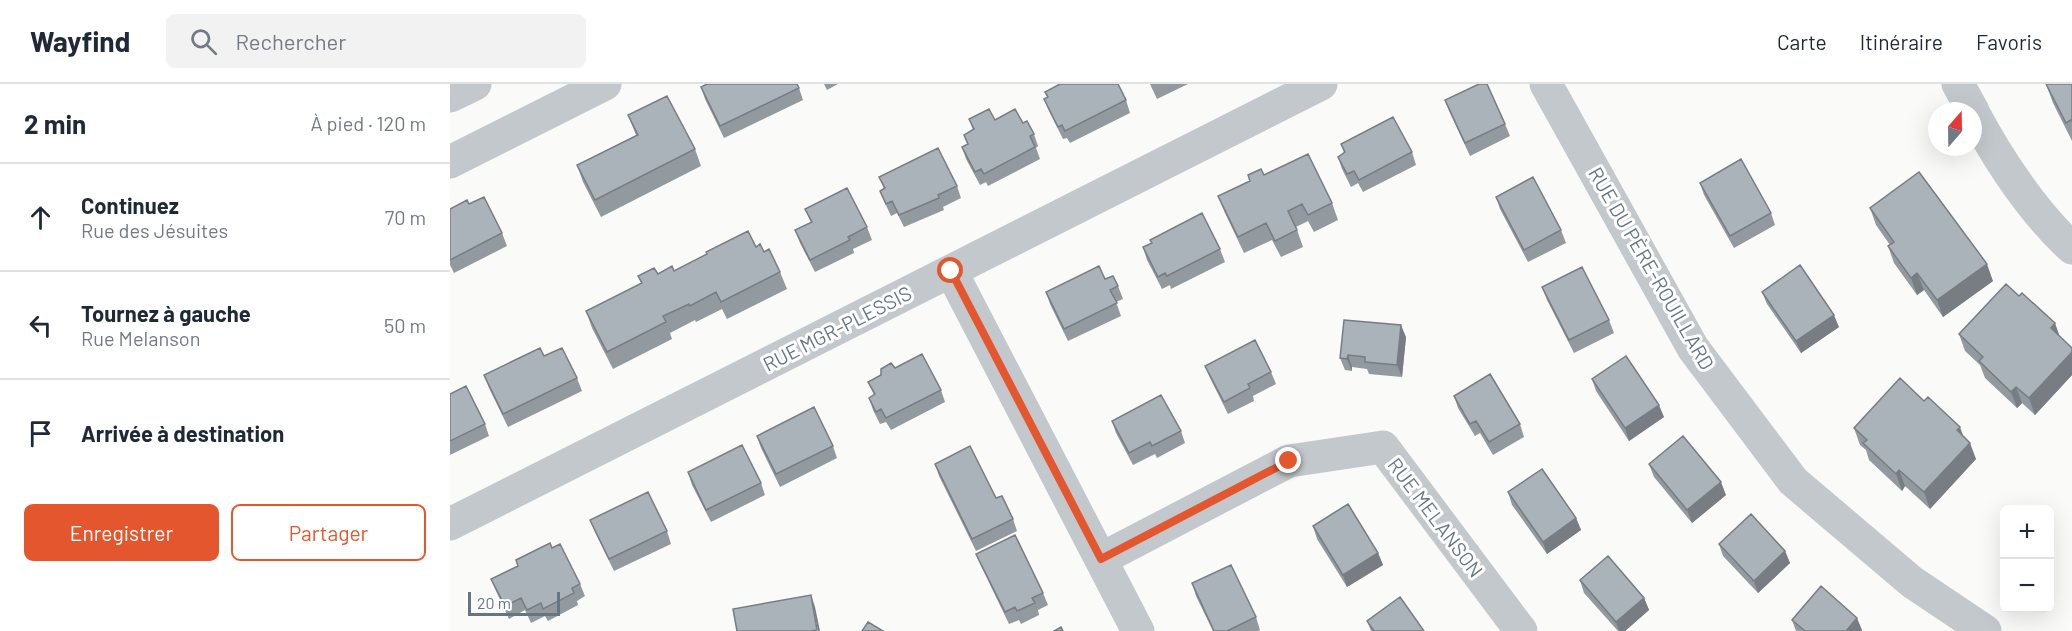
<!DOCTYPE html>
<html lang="fr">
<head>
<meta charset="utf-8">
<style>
	body { margin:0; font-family:Barlow,sans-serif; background:#f2f2f3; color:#1f2937 }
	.controls { position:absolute; right:18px; bottom:18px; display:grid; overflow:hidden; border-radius:9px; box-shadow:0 6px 24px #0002 }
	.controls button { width:54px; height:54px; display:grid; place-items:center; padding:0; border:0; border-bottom:2px solid #e0e1e3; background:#fff; color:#1f2937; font:30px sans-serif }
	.compass { position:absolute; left:1478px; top:18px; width:54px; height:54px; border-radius:50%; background:#fff; box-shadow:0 6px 24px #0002; rotate:20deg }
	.scale { position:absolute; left:18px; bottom:15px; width:92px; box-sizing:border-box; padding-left:6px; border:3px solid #657683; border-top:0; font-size:16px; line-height:21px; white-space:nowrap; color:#657683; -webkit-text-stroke:4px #fff; paint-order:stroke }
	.stop { position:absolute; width:18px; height:18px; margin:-14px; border:4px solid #e4572e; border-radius:50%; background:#fff }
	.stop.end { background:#e4572e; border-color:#fff; box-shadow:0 2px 6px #0008 }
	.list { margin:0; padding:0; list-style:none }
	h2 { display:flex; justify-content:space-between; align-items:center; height:78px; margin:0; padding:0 24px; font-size:26px }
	h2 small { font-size:20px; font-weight:400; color:#747a83 }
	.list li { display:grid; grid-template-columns:39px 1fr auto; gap:18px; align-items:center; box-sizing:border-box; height:108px; padding:0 24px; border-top:2px solid #e0e1e3 }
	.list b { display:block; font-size:22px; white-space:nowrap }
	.list p { margin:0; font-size:20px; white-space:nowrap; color:#747a83 }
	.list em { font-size:20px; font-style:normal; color:#747a83 }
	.actions { display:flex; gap:12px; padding:18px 24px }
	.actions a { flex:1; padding:14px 0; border:2px solid #e4572e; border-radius:9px; text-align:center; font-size:21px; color:#e4572e }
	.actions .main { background:#e4572e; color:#fff }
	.icon { flex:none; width:33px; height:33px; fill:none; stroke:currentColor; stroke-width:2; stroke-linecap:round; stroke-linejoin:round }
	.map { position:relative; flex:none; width:1622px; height:547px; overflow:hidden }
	header { display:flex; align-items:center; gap:36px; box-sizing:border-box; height:84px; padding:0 30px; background:#fff; border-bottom:2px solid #e0e1e3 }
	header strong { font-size:28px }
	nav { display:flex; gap:33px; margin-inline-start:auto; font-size:21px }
	.search { width:420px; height:54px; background:#f2f2f3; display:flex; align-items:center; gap:15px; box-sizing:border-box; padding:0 21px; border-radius:9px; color:#747a83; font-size:22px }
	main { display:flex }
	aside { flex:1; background:#fff }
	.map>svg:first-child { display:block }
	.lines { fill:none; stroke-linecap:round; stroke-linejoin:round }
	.minor { stroke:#c3c8cc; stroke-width:33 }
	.tertiary { stroke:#c3c8cc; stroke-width:33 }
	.wall { fill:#929a9f }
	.shaded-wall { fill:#777d82 }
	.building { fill:#aab3b9; stroke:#777d82; stroke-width:1.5 }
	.route { stroke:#e4572e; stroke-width:8 }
	.labels { text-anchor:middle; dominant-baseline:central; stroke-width:6; stroke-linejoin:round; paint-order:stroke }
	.street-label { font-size:20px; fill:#657683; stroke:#fff }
</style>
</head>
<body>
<header>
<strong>Wayfind</strong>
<div class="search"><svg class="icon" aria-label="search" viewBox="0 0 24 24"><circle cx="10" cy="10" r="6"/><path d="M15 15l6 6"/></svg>Rechercher</div>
<nav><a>Carte</a><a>Itinéraire</a><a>Favoris</a></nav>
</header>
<main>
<aside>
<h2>2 min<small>À pied · 120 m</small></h2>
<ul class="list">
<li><svg class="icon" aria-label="ahead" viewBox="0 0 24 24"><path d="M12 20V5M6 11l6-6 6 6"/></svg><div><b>Continuez</b><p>Rue des Jésuites</p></div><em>70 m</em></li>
<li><svg class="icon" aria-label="left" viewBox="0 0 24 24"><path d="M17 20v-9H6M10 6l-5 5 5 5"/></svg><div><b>Tournez à gauche</b><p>Rue Melanson</p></div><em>50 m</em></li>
<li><svg class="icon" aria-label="arrive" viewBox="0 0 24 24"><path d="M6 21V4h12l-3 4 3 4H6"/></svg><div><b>Arrivée à destination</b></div></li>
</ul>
<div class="actions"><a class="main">Enregistrer</a><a>Partager</a></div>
</aside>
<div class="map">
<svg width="1622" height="547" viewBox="0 0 1622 547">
	<rect width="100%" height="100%" fill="#fafaf8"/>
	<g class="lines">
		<path class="minor" d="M1096,0L1243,264L1343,397L1462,498L1535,547
			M1508,0L1523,27
			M1523,28C1548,75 1583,128 1622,164
			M501,187L688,547
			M0,440L871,0
			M651,475L839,377L933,363L1071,547"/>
		<path class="tertiary" d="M0,12L25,0
			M0,78L155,0"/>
	</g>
	<path class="wall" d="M374,0H388L377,6Z
		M700,0H738L707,15Z
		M1596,0H1622V57L1603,19Z
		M251,3L349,4L353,16L274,54L255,15Z
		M595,8L676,16L680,29L620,59L617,54L613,55L599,27L594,15L597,13Z
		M995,16L1055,40L1060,52L1020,72L1000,29Z
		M178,31L245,65L251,82L151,133L133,98L127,81L186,51Z
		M519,35L545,36L573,39L584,50L588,62L586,64L590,75L538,102L536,98L530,101L516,75L512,63L517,60L514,51L523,46Z
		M891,60L962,68L966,81L913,108L908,99L901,103L892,85L888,73L894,69Z
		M798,91H814L882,119L888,136L864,148L858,137L846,143L853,163L831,173L822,156L794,169L775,129L768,112L800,97Z
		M429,93L507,102L511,114L493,123L494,126L454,143L447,129L441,132L435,119L430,107L434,105Z
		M1250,99L1321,129L1325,141L1284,164L1254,111Z
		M1046,113L1111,146L1116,159L1078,178L1050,125Z
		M19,120L52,149L57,162L4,189L0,181V125Z
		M1420,124L1543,197L1493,233L1474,206L1467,211L1444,179L1438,162L1440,161L1426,141Z
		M355,125L417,143L422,156L403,165L404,169L365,188L350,159L345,146L361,139Z
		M306,163L314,168L330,188L337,205L277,235L272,225L246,238L245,236L220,249L222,255L163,285L142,244L136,227L191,199L188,192L208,190L224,187Z
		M693,163L770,165L775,178L721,205L720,201L712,205L697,176Z
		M655,195L668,202L673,215L666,218L671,232L618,257L600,220L596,208Z
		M1092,203L1159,236L1164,249L1124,269L1097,216Z
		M1312,208L1389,243L1351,269L1317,220Z
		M1509,250L1609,252L1622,264V291L1585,331L1572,319L1567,324L1535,294L1530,281L1515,267Z
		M956,253L952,293L919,290L917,285L902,283V287L895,286L890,274Z
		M94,272L127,294L132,307L58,343L39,304L34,291Z
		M755,282L821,288L826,300L803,312L804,317L778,330L760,294Z
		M445,284L491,306L495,318L441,346L436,338L430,340L423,326L419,314L424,311L418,298Z
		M1142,295L1214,333L1179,357L1146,307Z
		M0,310L35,340L39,352L0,371Z
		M1004,312L1070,340L1074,353L1043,371L1030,349L1025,352L1008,324Z
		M1474,317L1513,352L1526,375L1480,425L1455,402L1452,407L1419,376L1416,366L1410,361L1404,344Z
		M662,337L731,347L735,359L707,374L705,370L683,381L666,349Z
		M307,352L383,362L387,374L330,403L311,364Z
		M485,380L546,414L563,435L567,447L526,467L489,392Z
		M1199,380L1276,411L1242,439L1204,393Z
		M238,388L311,399L315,411L261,438L242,401Z
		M1058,408L1126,434L1131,446L1097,470L1062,421Z
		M140,436L217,447L221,460L164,487L145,448Z
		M863,442L928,469L933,481L897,503L867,455Z
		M1269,460L1335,467L1340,479L1308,509L1273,472Z
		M102,464L130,500L135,512L127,517L128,521L98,537L95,532L81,539L75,526L59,535L46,507L41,495L68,482L66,476Z
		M526,470L593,509L598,521L588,526L589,531L571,540L569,536L559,540L531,482Z
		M1130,496L1194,514L1199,526L1175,547H1168L1134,509Z
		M742,499L806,533L810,546L808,547H763L746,512Z
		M1342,536L1412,546L1411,547H1346Z
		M917,537L974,547H921Z"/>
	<path class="shaded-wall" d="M1537,180L1543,197L1493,233L1487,216Z
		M1467,189L1474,206L1467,211L1461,194Z
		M1384,231L1389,243L1351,269L1346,257Z
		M1605,239L1611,256L1601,244Z
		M951,241L956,253L952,293L947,281Z
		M1622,268V291L1585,331L1579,314Z
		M898,271L902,283V287L897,275Z
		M1566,303L1572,319L1567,324L1561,308Z
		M1209,321L1214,333L1179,357L1175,344Z
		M1510,343L1516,360L1507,346Z
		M1520,359L1526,375L1480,425L1474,408Z
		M1449,386L1455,402L1452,407L1446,390Z
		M1271,398L1276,411L1242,439L1237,426Z
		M1126,434L1131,446L1097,470L1093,458Z
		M1335,467L1340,479L1308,509L1304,497Z
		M928,469L933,481L897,503L893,491Z
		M361,511L365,523L370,547H368Z
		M1194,514L1199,526L1175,547H1169L1166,538Z
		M1407,534L1412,546L1411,547H1396Z"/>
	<path class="building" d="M257,0H347L349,4L270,42L251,3Z
		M610,0H668L676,16L615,47L612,41L608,43L594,15L598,13L595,8Z
		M1029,0H1037L1055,40L1015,59L995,16Z
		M1596,0H1622V37L1621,36L1616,39Z
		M217,12L245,65L145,116L127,81L188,51L178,31Z
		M539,25L545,36L565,25L573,39L577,37L584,50L580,52L585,63L534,90L531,85L525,88L512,63L518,60L514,51L524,45L519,35Z
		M943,33L962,68L909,96L904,87L897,90L888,73L895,68L891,60Z
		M488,64L507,102L488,111L489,114L449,131L442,117L436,120L430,107L435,104L429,93Z
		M858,70L882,119L858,131L852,120L838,127L847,146L825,157L816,139L788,153L768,112L800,97L798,91L811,85L814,91Z
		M1291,75L1321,129L1280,152L1250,99Z
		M1469,88L1537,180L1487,216L1467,189L1461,194L1438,162L1444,158L1420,124Z
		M1083,93L1111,146L1074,166L1046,113Z
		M397,104L417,143L398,153L400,156L360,176L345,146L362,138L355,125Z
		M34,113L52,149L0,176V125L17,116L19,120Z
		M752,129L770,165L717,192L715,189L708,193L693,163L702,159L700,156Z
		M298,147L306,163L310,160L314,168L319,165L330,188L271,218L266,208L240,222L239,220L213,232L216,238L157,268L136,227L192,199L188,192L204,184L208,190L222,182L224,187L257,170L256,168Z
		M1350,181L1384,231L1346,257L1312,208Z
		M649,182L655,195L663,192L668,202L660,206L667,219L614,245L596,208Z
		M1132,183L1159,236L1119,256L1092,203Z
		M1556,200L1569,212L1572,209L1605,239L1601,244L1622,264V268L1579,314L1566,303L1561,308L1529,277L1533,273L1509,250Z
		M894,236L951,241L947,281L915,278V273L898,271L897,275L890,274Z
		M805,256L821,288L798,300L800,304L774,318L755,282Z
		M90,264L94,272L112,264L127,294L53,330L34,291Z
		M472,270L491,306L436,334L431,325L426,328L419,314L425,310L418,298L431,291V285L441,279L445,284Z
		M1176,272L1209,321L1175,344L1142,295Z
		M1040,290L1070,340L1039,358L1026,337L1020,340L1004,312Z
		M1450,294L1474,317L1478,313L1510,343L1507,346L1520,359L1474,408L1449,386L1446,390L1413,359L1417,356L1404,344Z
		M16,302L35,340L0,357V310Z
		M711,311L731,347L702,362L700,358L679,369L662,337Z
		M364,323L383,362L326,390L307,352Z
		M1233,352L1271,398L1237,426L1199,380Z
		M292,361L311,399L256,426L238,388Z
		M520,362L546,414L552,412L563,435L522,455L485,380Z
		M1092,385L1126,434L1093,458L1058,408Z
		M198,408L217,447L159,475L140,436Z
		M898,420L928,469L893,491L863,442Z
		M1301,430L1335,467L1304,497L1269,460Z
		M565,451L593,509L582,514L585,519L567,527L565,523L555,528L526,470Z
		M100,459L102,464L110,460L130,500L122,504L124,509L93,525L91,519L77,526L71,514L55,522L41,495L68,482L66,476Z
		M1158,472L1194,514L1166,538L1130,496Z
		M781,481L806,533L777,547H764L742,499Z
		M1371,502L1407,534L1396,547H1355L1342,536Z
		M361,511L367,546L361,547H287L283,525Z
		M950,513L974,547H924L917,537Z
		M418,538L433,547H412Z
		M611,543L613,547H604Z"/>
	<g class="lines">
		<path class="route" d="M501,187L651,475L839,377"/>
	</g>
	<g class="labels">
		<g class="street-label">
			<text transform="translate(1202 184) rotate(60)">RUE DU PÈRE-ROUILLARD</text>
			<text transform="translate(387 244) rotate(-27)">RUE MGR-PLESSIS</text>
			<text transform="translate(986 433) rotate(53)">RUE MELANSON</text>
		</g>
	</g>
</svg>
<div class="controls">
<button>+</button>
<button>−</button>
</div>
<svg class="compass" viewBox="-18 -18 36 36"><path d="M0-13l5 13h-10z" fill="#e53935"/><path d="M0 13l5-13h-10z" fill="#747a83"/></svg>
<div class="scale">20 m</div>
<div class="stop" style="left:501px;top:187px"></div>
<div class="stop end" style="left:839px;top:377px"></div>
</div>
</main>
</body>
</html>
